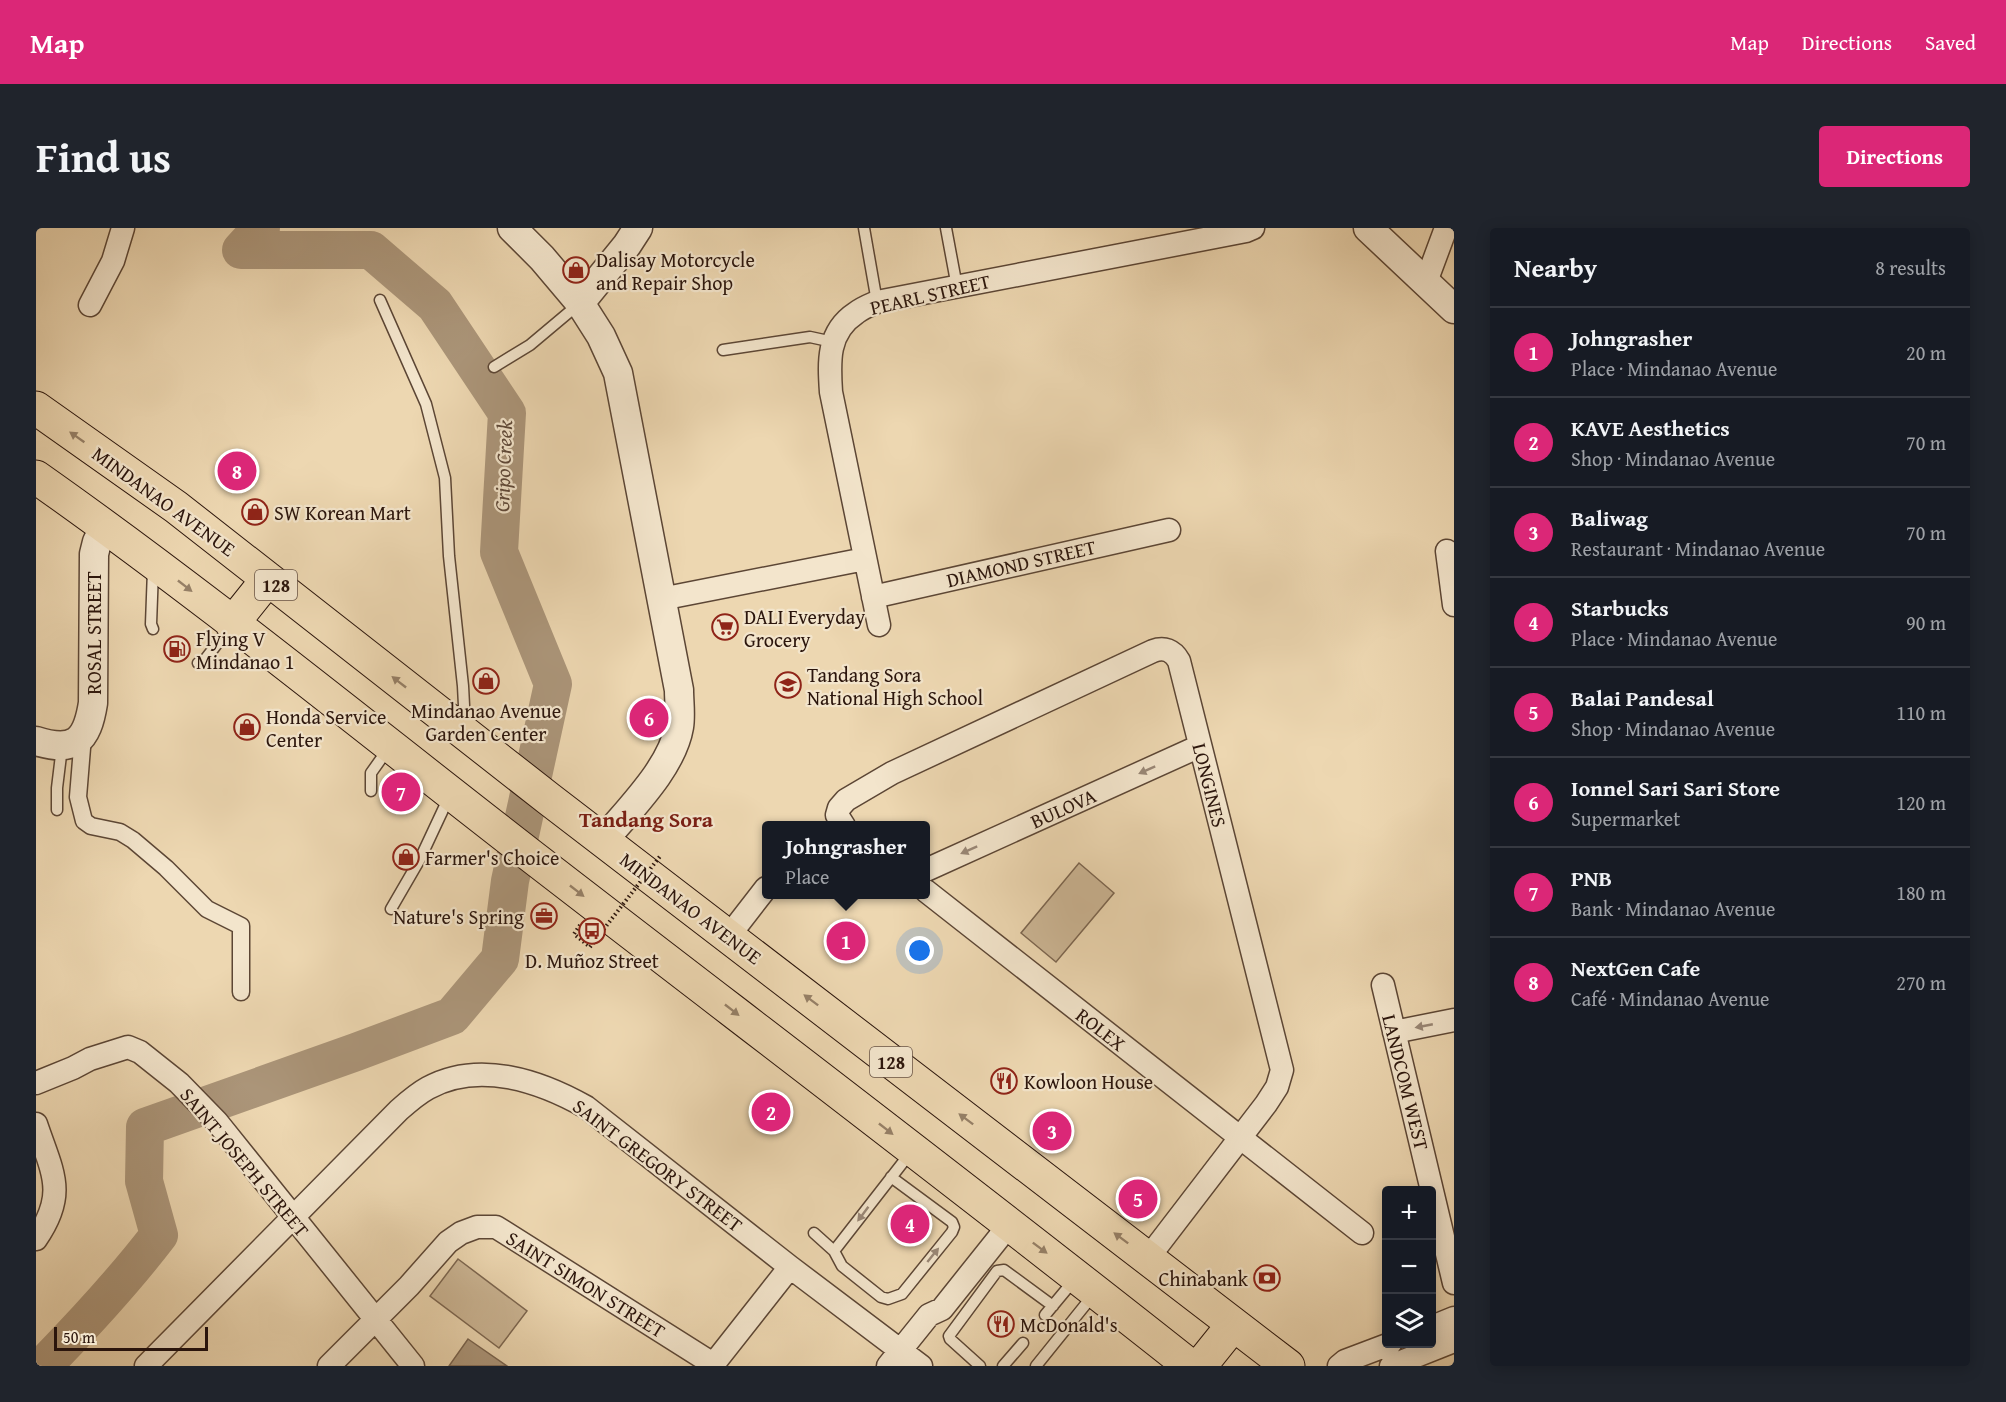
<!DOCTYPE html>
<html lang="en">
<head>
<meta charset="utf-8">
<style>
	body { margin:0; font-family:"Gentium Book Plus",serif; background:#20242c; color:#f1f3f6 }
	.controls { position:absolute; right:18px; bottom:18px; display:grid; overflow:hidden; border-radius:6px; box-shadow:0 3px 15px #0003 }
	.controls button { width:54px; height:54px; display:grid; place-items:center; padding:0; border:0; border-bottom:2px solid #363941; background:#171b24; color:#f1f3f6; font:30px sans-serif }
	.scale { position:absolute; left:18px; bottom:15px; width:154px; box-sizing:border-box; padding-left:6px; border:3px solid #2b150c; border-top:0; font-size:16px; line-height:21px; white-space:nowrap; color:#2b150c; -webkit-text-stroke:4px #f3e5cc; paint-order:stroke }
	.you { position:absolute; left:884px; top:723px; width:21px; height:21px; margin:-15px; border:4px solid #fff; border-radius:50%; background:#1a73e8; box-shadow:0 0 0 9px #1a73e833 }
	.badge { display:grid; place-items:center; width:39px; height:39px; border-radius:50%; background:#db2777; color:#fff; font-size:20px; font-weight:700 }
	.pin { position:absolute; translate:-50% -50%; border:3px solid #fff; box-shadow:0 2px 6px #0006 }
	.popup { position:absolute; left:726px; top:593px; width:168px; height:78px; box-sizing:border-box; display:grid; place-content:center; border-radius:6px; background:#171b24; filter:drop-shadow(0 2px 4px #0005); font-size:20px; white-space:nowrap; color:#9ea1a6 }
	.popup b { font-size:22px; color:#f1f3f6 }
	.popup::after { content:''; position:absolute; left:50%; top:100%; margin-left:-12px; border:12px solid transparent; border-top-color:#171b24 }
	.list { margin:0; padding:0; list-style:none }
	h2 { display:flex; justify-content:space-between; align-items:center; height:78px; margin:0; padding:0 24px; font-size:26px }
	h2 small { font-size:20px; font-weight:400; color:#9ea1a6 }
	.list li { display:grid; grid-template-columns:39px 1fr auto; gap:18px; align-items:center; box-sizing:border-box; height:90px; padding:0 24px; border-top:2px solid #363941 }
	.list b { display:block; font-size:22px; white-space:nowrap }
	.list p { margin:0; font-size:20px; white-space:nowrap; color:#9ea1a6 }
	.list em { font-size:20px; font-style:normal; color:#9ea1a6 }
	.icon { flex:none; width:33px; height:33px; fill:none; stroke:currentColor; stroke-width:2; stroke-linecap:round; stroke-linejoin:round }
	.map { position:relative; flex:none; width:1418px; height:1138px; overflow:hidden; border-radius:6px }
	header { display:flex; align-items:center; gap:36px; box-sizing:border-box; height:84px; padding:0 30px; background:#db2777; color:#fff }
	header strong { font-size:28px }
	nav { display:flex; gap:33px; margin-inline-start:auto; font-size:21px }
	.intro { display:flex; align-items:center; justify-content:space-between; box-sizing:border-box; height:144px; padding:0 36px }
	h1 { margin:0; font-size:42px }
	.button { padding:15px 27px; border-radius:6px; background:#db2777; color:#fff; font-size:21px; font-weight:700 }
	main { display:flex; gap:36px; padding:0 36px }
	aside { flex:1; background:#171b24; border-radius:6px; box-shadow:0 3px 15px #0003 }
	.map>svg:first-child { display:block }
	.green { fill:#ccb695; stroke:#7c6650; stroke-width:1.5 }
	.water { fill:#ab9579; stroke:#78624d; stroke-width:1.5 }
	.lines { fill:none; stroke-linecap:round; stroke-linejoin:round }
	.river { stroke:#ab9579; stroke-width:38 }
	.service-casing { stroke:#5c4635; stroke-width:13 }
	.pedestrian-casing { stroke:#5c4635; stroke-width:19 }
	.minor-casing { stroke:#5c4635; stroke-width:25 }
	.tertiary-casing { stroke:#5c4635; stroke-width:31 }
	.primary-casing { stroke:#2b150c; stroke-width:35 }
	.path { stroke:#2b150c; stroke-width:4; stroke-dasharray:1.5 3; stroke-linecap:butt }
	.service { stroke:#f3e5cc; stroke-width:10 }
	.pedestrian { stroke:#f3e5cc; stroke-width:16 }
	.minor { stroke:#f3e5cc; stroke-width:22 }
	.tertiary { stroke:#f3e5cc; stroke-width:28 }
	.primary { stroke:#edd7b1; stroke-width:33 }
	.path-bridge { stroke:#2b150c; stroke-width:4; stroke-dasharray:1.5 3; stroke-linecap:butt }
	.oneway { fill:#968067 }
	.oneway2 { fill:#998776 }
	.labels { text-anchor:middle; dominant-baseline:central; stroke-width:4.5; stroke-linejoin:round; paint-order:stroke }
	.shield { fill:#f3e5cc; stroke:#675346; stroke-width:1.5 }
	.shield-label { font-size:18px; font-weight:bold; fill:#2b150c }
	.poi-label { font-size:20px; fill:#2b150c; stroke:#f3e5cc; text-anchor:start }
	.street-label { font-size:20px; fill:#2b150c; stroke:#f3e5cc }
	.water-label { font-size:21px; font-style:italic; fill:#5e4838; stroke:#f3e5cc }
	.quarter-label { font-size:22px; font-weight:bold; fill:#7a1f14; stroke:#f3e5cc }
</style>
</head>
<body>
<header>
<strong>Map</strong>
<nav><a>Map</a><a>Directions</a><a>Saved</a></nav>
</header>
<div class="intro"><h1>Find us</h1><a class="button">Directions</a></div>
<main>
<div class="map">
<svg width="1418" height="1138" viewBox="0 0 1418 1138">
	<rect width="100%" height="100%" fill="#edd7b1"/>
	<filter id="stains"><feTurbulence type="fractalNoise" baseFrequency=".00333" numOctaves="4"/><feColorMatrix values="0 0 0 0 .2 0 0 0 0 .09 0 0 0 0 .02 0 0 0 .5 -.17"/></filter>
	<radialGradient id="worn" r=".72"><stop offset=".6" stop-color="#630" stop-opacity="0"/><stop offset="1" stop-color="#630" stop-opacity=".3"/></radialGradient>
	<path class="green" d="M1043,635L1078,665L1020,734L985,705Z
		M422,1031L491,1083L463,1120L394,1068Z"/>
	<path class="water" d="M432,1111L471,1138H413Z"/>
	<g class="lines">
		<path class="river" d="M7,1138C48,1096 87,1054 123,1007L108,953L109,899L320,824L416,788L464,731L474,653L517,456L463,324L471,185L399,77L335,22H205L225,0"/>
		<g class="service-casing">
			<path id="service" d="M828,0L841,74
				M910,0L921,59
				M344,72L390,176L409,250L413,328L427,458L429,497
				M687,122L774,109L797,114
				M458,139L494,117L544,75
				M117,342L115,396L117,401
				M162,435L167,434L195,398
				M335,563V545L352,521
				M21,582V560L26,519
				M355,681L384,631L413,569
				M778,1005L798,1023L806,1038L845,1069L852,1071L866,1066L916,1004L918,999L916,994L855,949
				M798,1023L875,924
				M1009,1087L1039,1051
				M944,1138L914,1111L913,1108L961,1043L968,1042L1017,1078
				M967,1138L987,1115
				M1000,1138L1058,1066"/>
		</g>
		<g class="pedestrian-casing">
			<path id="pedestrian" d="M43,512L46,520L42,569L48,593L55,598L84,604L97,612L130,640L171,681L205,698V764"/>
		</g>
		<g class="minor-casing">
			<path id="minor" d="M1390,54L1410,0
				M54,77L77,33L87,0
				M1411,323L1418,377
				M837,369L1133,302
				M625,371L829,331
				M843,397L795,164C793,134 791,104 820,85C826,80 834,77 841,74L1210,3L1217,0
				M808,598L801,587L803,580L810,572L856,545L1117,423C1128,419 1137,422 1143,433L1246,842L1241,859L1230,876L1112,1030
				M890,642L1164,518
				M890,663L1326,1005
				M692,709L730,660
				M1347,757L1418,1055
				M1358,804L1418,792
				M0,855L37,840L54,831L92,819L104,824L143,855L181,894L377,1138
				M0,896C16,944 32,965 0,1011
				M1396,1099L1418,1090
				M110,1138L363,882C372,874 381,866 392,860C443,832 504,853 550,879L754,1039L885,1138
				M293,1138L373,1058L412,1014L425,1005L441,999H460L677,1136
				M676,1138L754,1039
				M852,1138L893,1087L906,1081L973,997
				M1303,1138L1309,1133L1354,1116
				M1355,1138L1418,1113"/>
		</g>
		<g class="tertiary-casing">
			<path id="tertiary" d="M476,0L506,30L544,75L565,108L582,145L643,462C643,474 645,487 643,499C636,540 593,581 567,613
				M1332,0L1418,81
				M544,75L591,17L602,0
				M0,513C39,525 51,513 57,475L58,326L61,314L69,297"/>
		</g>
		<g class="primary-casing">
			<path id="primary" d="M0,180L140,279L513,571L1252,1138
				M0,249C169,368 330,500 494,627C714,797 936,965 1154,1138
				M196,396L232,351
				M1164,1138L1197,1097"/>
		</g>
		<path class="path" d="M544,697L538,706L554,719"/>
		<use href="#service" class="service"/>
		<use href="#pedestrian" class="pedestrian"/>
		<use href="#minor" class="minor"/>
		<use href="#tertiary" class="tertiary"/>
		<use href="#primary" class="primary"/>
		<path class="path-bridge" d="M554,719L625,627"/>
	</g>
	<defs><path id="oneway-solid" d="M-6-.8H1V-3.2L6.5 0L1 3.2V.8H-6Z" transform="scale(1.5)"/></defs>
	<g class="oneway">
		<use href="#oneway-solid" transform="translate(41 209) rotate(-145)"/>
		<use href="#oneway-solid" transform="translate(149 358) rotate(38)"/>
		<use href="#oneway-solid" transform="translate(363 454) rotate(-142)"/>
		<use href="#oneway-solid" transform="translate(541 663) rotate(38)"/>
		<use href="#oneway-solid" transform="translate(775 772) rotate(-143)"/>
		<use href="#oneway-solid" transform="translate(696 782) rotate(38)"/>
		<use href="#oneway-solid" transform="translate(930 891) rotate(-143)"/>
		<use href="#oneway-solid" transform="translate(850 901) rotate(38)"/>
		<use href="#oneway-solid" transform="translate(1085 1010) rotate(-143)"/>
		<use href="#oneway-solid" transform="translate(1004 1020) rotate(37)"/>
	</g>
	<g class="oneway2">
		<use href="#oneway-solid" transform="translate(1111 542) rotate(156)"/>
		<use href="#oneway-solid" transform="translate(933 622) rotate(156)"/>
		<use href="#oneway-solid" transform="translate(1388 798) rotate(169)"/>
		<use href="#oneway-solid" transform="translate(827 986) rotate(127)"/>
		<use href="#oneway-solid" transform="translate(897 1027) rotate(-51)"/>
	</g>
	<defs>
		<g id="shop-ring" transform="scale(1.35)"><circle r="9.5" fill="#f3e5cc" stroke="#8f2418" stroke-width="1.5"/><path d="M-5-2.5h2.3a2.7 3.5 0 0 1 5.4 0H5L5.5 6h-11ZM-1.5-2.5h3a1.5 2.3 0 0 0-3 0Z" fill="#8f2418"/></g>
		<g id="supermarket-ring" transform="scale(1.35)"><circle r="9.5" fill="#f3e5cc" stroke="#8f2418" stroke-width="1.5"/><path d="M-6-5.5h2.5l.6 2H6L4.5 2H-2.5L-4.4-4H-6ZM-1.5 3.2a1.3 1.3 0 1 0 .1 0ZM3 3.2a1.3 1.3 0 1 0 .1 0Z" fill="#8f2418"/></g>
		<g id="fuel-ring" transform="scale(1.35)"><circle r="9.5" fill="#f3e5cc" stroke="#8f2418" stroke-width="1.5"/><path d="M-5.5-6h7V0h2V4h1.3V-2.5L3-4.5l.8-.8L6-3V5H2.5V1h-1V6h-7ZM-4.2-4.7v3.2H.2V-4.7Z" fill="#8f2418"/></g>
		<g id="school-ring" transform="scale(1.35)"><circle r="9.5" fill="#f3e5cc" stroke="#8f2418" stroke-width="1.5"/><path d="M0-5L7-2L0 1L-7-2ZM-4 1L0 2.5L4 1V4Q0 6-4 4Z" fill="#8f2418"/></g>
		<g id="office-ring" transform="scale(1.35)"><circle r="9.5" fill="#f3e5cc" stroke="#8f2418" stroke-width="1.5"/><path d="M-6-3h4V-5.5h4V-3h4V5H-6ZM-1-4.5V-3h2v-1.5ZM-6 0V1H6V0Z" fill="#8f2418"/></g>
		<g id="bus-ring" transform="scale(1.35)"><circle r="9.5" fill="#f3e5cc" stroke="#8f2418" stroke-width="1.5"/><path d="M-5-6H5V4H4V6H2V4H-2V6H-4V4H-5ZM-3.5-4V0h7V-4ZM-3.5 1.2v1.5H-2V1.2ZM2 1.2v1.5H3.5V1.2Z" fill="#8f2418"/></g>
		<g id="restaurant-ring" transform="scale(1.35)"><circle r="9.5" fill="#f3e5cc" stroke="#8f2418" stroke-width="1.5"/><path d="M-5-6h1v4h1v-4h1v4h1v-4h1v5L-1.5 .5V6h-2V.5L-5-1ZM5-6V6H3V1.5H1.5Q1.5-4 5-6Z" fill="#8f2418"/></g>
		<g id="bank-ring" transform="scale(1.35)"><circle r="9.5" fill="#f3e5cc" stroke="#8f2418" stroke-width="1.5"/><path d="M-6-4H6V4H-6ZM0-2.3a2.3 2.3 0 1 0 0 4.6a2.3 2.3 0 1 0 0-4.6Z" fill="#8f2418"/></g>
	</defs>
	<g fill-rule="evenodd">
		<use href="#shop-ring" x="540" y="42"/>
		<use href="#shop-ring" x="219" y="284"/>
		<use href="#supermarket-ring" x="689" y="399"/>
		<use href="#fuel-ring" x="141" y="421"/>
		<use href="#shop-ring" x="450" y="453"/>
		<use href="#school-ring" x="752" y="457"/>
		<use href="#shop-ring" x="211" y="499"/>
		<use href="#shop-ring" x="370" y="629"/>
		<use href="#office-ring" x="508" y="688"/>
		<use href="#bus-ring" x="556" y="703"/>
		<use href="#restaurant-ring" x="968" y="853"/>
		<use href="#bank-ring" x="1231" y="1050"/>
		<use href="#restaurant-ring" x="965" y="1096"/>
	</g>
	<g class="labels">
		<g class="shield">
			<rect x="219" y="342" width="42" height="30" rx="4.5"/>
			<rect x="834" y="819" width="42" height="30" rx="4.5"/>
		</g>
		<g class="shield-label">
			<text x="240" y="357">128</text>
			<text x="855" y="834">128</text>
		</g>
		<g class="poi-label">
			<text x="560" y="31">Dalisay Motorcycle<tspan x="560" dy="23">and Repair Shop</tspan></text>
			<text x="238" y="284">SW Korean Mart</text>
			<text x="708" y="388">DALI Everyday<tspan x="708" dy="23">Grocery</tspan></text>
			<text x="160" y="410">Flying V<tspan x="160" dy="23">Mindanao 1</tspan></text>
			<text x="771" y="446">Tandang Sora<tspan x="771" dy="23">National High School</tspan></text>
			<text x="450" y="482" text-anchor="middle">Mindanao Avenue<tspan x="450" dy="23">Garden Center</tspan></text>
			<text x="230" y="488">Honda Service<tspan x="230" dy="23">Center</tspan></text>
			<text x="389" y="629">Farmer's Choice</text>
			<text x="488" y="688" text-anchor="end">Nature's Spring</text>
			<text x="556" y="732" text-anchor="middle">D. Muñoz Street</text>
			<text x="988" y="853">Kowloon House</text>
			<text x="1212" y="1050" text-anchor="end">Chinabank</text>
			<text x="984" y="1096">McDonald's</text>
		</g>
		<g class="street-label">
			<text transform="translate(894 66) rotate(-13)">PEARL STREET</text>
			<text transform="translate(128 273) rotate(36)">MINDANAO AVENUE</text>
			<text transform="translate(985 335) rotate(-13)">DIAMOND STREET</text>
			<text transform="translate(57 405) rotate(-90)">ROSAL STREET</text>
			<text transform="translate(1174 557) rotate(76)">LONGINES</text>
			<text transform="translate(1027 580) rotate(-24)">BULOVA</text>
			<text transform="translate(655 680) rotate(37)">MINDANAO AVENUE</text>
			<text transform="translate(1065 801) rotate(38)">ROLEX</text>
			<text transform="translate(1370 854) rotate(76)">LANDCOM WEST</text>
			<text transform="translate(209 934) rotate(50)">SAINT JOSEPH STREET</text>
			<text transform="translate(622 937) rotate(37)">SAINT GREGORY STREET</text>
			<text transform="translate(550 1056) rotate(32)">SAINT SIMON STREET</text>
		</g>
		<g class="water-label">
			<text transform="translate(467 238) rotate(-88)">Gripo Creek</text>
		</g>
		<g class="quarter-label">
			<text x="610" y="591">Tandang Sora</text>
		</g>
	</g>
	<rect width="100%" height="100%" filter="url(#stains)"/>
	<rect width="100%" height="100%" fill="url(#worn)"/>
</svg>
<div class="controls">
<button>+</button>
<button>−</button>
<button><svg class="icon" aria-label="layers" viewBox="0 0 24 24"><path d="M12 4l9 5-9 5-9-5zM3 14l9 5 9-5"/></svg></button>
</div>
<div class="scale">50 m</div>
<div class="you"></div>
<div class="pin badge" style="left:810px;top:713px">1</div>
<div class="popup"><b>Johngrasher</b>Place</div>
<div class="pin badge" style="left:735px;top:884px">2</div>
<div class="pin badge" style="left:1016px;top:903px">3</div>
<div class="pin badge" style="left:874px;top:996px">4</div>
<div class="pin badge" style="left:1102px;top:971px">5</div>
<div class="pin badge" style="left:613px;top:490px">6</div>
<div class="pin badge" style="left:365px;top:564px">7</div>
<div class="pin badge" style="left:201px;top:243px">8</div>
</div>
<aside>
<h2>Nearby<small>8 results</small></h2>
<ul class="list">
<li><span class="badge">1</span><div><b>Johngrasher</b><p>Place · Mindanao Avenue</p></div><em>20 m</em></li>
<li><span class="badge">2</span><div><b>KAVE Aesthetics</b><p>Shop · Mindanao Avenue</p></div><em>70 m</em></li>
<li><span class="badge">3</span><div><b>Baliwag</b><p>Restaurant · Mindanao Avenue</p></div><em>70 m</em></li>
<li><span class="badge">4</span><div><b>Starbucks</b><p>Place · Mindanao Avenue</p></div><em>90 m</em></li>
<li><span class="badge">5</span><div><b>Balai Pandesal</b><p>Shop · Mindanao Avenue</p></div><em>110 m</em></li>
<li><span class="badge">6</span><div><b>Ionnel Sari Sari Store</b><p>Supermarket</p></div><em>120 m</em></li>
<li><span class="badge">7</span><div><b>PNB</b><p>Bank · Mindanao Avenue</p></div><em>180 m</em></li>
<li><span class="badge">8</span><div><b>NextGen Cafe</b><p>Café · Mindanao Avenue</p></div><em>270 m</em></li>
</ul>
</aside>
</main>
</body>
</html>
